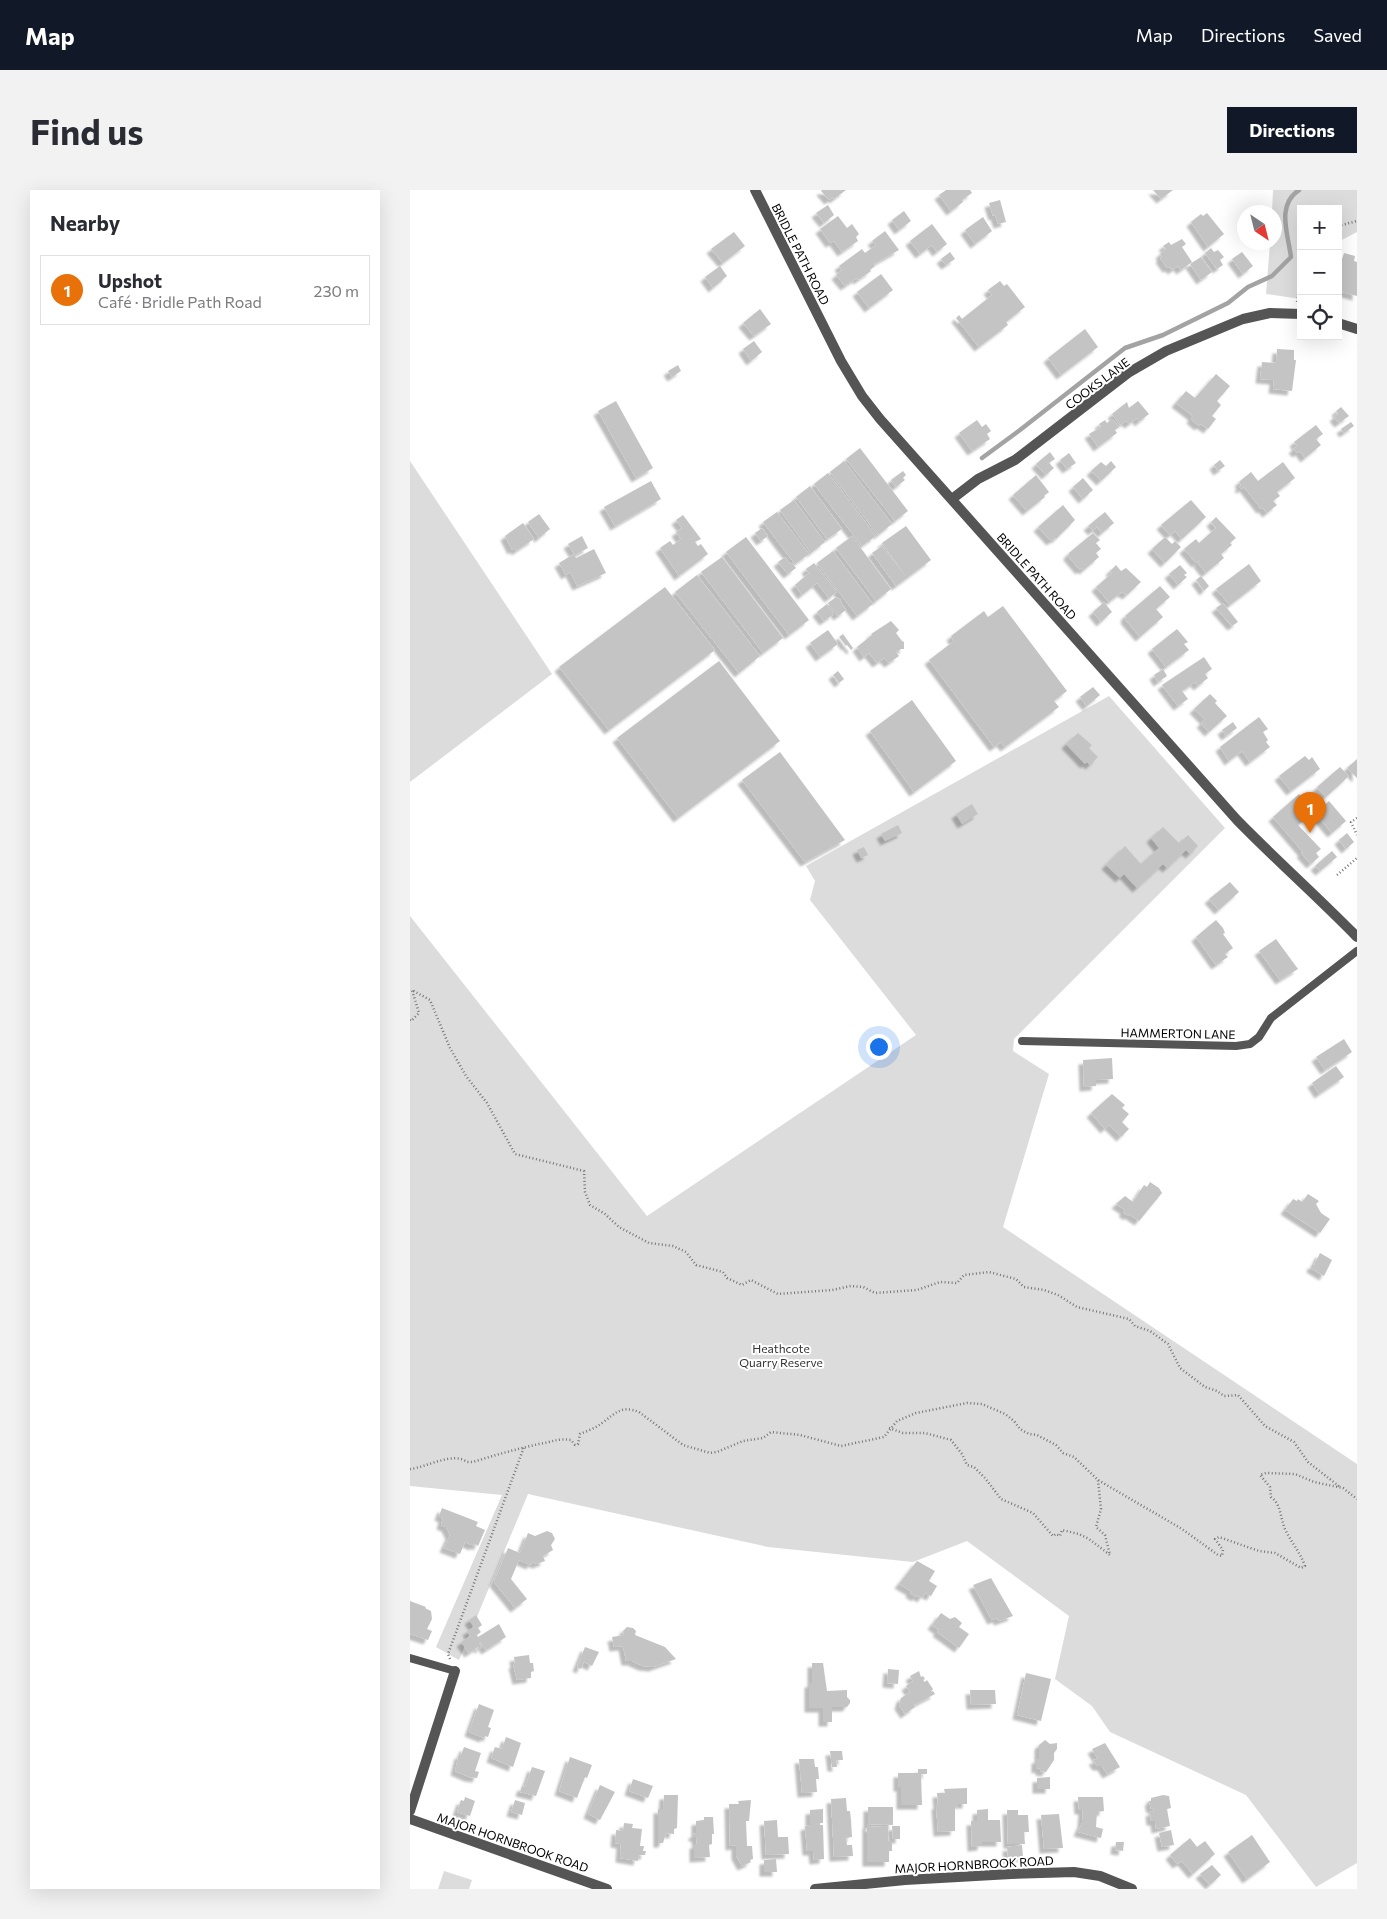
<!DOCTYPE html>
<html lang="en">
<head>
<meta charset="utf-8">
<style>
	body { margin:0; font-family:Commissioner,sans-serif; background:#f2f2f3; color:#2b2b33 }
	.controls { position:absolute; right:15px; top:15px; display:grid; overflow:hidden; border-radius:0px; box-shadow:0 5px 20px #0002 }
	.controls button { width:45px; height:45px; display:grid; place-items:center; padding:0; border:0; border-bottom:1px solid #e1e1e2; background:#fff; color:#2b2b33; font:25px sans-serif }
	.compass { position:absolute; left:827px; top:15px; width:45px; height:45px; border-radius:50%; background:#fff; box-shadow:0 5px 20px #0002; rotate:145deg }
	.you { position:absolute; left:468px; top:856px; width:18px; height:18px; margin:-12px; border:4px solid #fff; border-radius:50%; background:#1a73e8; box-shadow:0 0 0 8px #1a73e833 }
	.badge { display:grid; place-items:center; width:32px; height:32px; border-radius:50%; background:#111827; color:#fff; font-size:16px; font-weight:700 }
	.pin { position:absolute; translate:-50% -41px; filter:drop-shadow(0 1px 2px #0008) }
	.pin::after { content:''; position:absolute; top:26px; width:18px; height:15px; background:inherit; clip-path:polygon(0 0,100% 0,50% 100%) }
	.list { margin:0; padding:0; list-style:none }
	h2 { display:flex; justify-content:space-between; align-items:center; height:65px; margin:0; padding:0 20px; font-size:21px }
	h2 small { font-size:16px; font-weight:400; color:#7c7c81 }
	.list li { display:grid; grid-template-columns:32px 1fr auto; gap:15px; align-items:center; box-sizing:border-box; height:70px; margin:0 10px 10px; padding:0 10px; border:1px solid #e1e1e2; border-radius:0px }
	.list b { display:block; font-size:19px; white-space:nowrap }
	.list p { margin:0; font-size:16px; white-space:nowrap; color:#7c7c81 }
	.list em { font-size:16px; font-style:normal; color:#7c7c81 }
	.icon { flex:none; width:28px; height:28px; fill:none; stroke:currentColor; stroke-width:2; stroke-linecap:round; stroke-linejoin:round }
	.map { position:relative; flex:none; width:947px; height:1699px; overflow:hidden; border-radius:0px }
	header { display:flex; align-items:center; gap:30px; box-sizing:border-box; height:70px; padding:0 25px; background:#111827; color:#fff }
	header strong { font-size:24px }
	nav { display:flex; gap:28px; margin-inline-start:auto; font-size:18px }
	.intro { display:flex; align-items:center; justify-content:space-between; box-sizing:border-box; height:120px; padding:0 30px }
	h1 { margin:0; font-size:35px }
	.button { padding:12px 22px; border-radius:0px; background:#111827; color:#fff; font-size:18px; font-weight:700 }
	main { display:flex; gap:30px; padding:0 30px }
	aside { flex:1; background:#fff; border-radius:0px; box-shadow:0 5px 20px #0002 }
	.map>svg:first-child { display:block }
	.green { fill:#dcdcdc }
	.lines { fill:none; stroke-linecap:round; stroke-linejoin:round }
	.stream { stroke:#a3a3a3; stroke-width:4.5 }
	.building { fill:#c4c4c4; filter:url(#shadow) }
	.path { stroke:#777; stroke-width:2.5; stroke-dasharray:1 2.5; stroke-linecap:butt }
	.service { stroke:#555; stroke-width:8 }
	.minor { stroke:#555; stroke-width:10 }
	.tertiary { stroke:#555; stroke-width:10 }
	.labels { text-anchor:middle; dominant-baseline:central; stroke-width:4; stroke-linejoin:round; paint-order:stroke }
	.street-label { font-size:12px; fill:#000; stroke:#fff }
	.park-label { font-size:12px; fill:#333; stroke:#fff }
</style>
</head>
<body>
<header>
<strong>Map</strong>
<nav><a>Map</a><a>Directions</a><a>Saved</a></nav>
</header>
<div class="intro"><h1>Find us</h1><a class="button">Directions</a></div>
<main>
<aside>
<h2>Nearby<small></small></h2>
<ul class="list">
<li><span class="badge" style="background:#e8710a">1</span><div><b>Upshot</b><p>Café · Bridle Path Road</p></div><em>230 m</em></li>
</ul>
</aside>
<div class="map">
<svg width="947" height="1699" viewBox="0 0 947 1699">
	<defs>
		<filter id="shadow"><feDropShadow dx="-4.5" dy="4.5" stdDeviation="1" flood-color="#0004"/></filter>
	</defs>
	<rect width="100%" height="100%" fill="#fff"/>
	<path class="green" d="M863,0H947V42L928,52V19H891V109L856,104L860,53L864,52V22H862Z
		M0,271L142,484L0,592Z
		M699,506L815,638L604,849L603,861L639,884L593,1037L947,1274V1673L906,1697L836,1605L700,1542L682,1516L645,1489L659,1426L557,1351L503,1372L358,1357L118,1304L49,1470L26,1457L92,1305L0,1296V726L237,1026L506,845L400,710L405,691L396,676Z
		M34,1681L62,1690L59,1699H28Z"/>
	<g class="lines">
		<path class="stream" d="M572,268L610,240L715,158L753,145L818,113L838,97L862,86L881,67C878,44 866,15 889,0"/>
	</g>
	<path class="building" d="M412,0H436L424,9L423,7L419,10L411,1Z
		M536,0H560L562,3L552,10L553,12L541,21L529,5Z
		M743,0H763L751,9Z
		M590,10L596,32L588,34L585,25L583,26L579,13Z
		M418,15L424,25L414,33L406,23Z
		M494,21L501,31L489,40L482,30Z
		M797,23L814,44L798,57L781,32L791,24L793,26Z
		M428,26L437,38L442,34L449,44L446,47L448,51L432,62L424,51L420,53L410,39Z
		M573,27L582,41L565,54L555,40Z
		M522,34L537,54L527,62L522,55L510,64L500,51Z
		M475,41L489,60L464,74L465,76L460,80L461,81L448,90L447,88L435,96L426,85L432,80L429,76L452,59L455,63L466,55L462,51Z
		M324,42L335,56L313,73L301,59Z
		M772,49L776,54L772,57L782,72L771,80L768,76L762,80L760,77L757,78L750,68L752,67L750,64L756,59L753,56L759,52L761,55Z
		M801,58L804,62L808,60L814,67L810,70L813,75L807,79L795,63Z
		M540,62L545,69L536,75L531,69Z
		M832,62L843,76L833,84L822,69Z
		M934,63L945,66L944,71L947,72V106L932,102L930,107H928V82Z
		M791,67L802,82L791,90L780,74Z
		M310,76L317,86L303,98L295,87Z
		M471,84L483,100L459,118L447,102Z
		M590,91L594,96L597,94L615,117L596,132L598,135L569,157L546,128L549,125L552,129L582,105L578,100Z
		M350,119L361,134L344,146L333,133Z
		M675,139L688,157L651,185L638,168Z
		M344,151L352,162L341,171L333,159Z
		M867,159L884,160V170H886L882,201L863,199L864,190L850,189L852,172L866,173Z
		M268,175L271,181L262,187L258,181Z
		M806,184L820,196L807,211L811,215L802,226L806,229L798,239L791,234L789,236L781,229L783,226L766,213L776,201L785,208Z
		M206,211L243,278L226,288L188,221Z
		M728,211L739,224L729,232L727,228L719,234L716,231L710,235L702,224L717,212L719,218Z
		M931,217L939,226L929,233L924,227L928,224L926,221Z
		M702,229L709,237L705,240L707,243L688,257L679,244L691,237L689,234L695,230L697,233Z
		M567,230L572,237L576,234L581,241L577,244L580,249L562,261L549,243Z
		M941,232L944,236L934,243L931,239Z
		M906,235L913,244L906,249L911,255L895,268L890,261L887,263L883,259L887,256L884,252Z
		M450,258L498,321L485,331L436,269Z
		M640,262L645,269L639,273L644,278L636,285L626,274Z
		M659,263L666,273L657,279L650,270Z
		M810,270L815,276L808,281L804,275Z
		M434,271L482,334L468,345L420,282Z
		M701,271L706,277L691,291L681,281L691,272L696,276Z
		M873,272L885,288L867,302L870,306L863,311L867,315L857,323L853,318L851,319L834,297L831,299L829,297L831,295L829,292L841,282L848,291Z
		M493,281L496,285L493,288L495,290L486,297L481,290Z
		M418,283L466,346L452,356L404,294Z
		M626,285L639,302L634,306L635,307L617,321L603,305Z
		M673,288L683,300L673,309L663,297Z
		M241,291L251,309L205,336L194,317Z
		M400,296L432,339L417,349L386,307Z
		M384,310L415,352L401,363L370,320Z
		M781,310L796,327L772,349L765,341L760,345L751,335Z
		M653,315L665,330L646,349L645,348L641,351L628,337Z
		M367,322L399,364L385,374L353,332Z
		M695,322L704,333L692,343L687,337L683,341L678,336Z
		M129,324L140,339L129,348L118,332Z
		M273,325L291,349L285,352L288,356L291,354L298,364L269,386L250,358L260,351L263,355L271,349L266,342L272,338L266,330Z
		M806,327L826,348L820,353L822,355L811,364L814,368L796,383L788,373L790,370L786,373L774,359L786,349L789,353L806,338L801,332Z
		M113,333L124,349L106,361L105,358L102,360L95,346Z
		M496,336L521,370L497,388L472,353Z
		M352,338L358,346L351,351L345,343Z
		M683,343L690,350L686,353L691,359L686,363L689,367L674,380L672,378L670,380L658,366L659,363Z
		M172,346L178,358L165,365L158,354Z
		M442,346L481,399L466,411L426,358Z
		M336,347L399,430L379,445L316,362Z
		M755,347L762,354L765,351L771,357L755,373L742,359Z
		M472,356L497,388L486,396L462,363Z
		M184,359L196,383L167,396L160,382L156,385L149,373L164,364L166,368Z
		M423,361L463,414L447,426L407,373Z
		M312,367L373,448L353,463L291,382Z
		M375,367L380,374L382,373L386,378L378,384L368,372Z
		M404,373L427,402L419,408L407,393L392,405L385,395L399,383L396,379Z
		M839,374L851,391L820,415L806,399Z
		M706,375L711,381L716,378L731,392L717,405L712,402L699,412L686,397L702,383L700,381Z
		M770,375L777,383L774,385L777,387L768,395L759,384Z
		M287,385L350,466L329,483L265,402Z
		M791,386L799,396L794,401L786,390Z
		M750,396L760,407L746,419L753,427L730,447L715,429L716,427L715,426Z
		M255,397L305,460L199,540L149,477Z
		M426,407L431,410L430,411L436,420L428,426L418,413Z
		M694,412L702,422L691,432L683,422Z
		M813,413L828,432L822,436L806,418Z
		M417,414L424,424L414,431L407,422Z
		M593,416L657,501L644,511L649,517L595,557L591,552L584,557L519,470L544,451L541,446L574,421L578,427Z
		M481,431L489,440L486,443L492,451L494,452V459H491L486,462L489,466L479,473L474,468L467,473L459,463L454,467L447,457L462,445L461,444Z
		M767,439L778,452L774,454L779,460L756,477L742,459Z
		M418,440L428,454L410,467L400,453Z
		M433,444L443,458L441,460L437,455L436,456L429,447Z
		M794,467L802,479L795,484L798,488L788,496L785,492L772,501L778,509L768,516L752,495Z
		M309,471L370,551L268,628L207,548Z
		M753,479L757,486L748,492L744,485Z
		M428,481L434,489L429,493L423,485Z
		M683,497L690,505L677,516L670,507Z
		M800,504L807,511L805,513L817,526L799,542L791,533L795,530L784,519Z
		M502,510L546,571L504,602L460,541Z
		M849,527L858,539L853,542L858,550L856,552L860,557L840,572L832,561L819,571L810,557Z
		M823,532L827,538L816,546L812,540Z
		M668,543L682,555L679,558L688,567L680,575L677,572L675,574L656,554Z
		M370,562L435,650L395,672L332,590Z
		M895,566L899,570L902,567L910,579L881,601L869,586Z
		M947,569V588L937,578Z
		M930,577L939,586L916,607L907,597Z
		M889,604L904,621L888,635L911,659L906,663L909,667L901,674L891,663L893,662L863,627Z
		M919,611L936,631L922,643L905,623Z
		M562,614L568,624L552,634L546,624Z
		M488,635L492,643L475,651L471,644Z
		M753,637L769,653L778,645L788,656L780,664L776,660L757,678L753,674L727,698L714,684L710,688L696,675L715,656L731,674L749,658L741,648Z
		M937,643L944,652L936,659L929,650Z
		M454,657L458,665L451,668L447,660Z
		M922,661L927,667L910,681L905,676Z
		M820,692L829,702L809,720L799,709Z
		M806,730L813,738L815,743L813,744L823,758L815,764L818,767L806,775L786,747Z
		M866,749L888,779L870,790L849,761Z
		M934,849L942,862L915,880L906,867Z
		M702,868L703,889L686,890V896L674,897L673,870Z
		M926,876L934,887L909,904L902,893Z
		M702,904L715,915L712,918L719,924L712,932L719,939L711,947L699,935L695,939L681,923Z
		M740,992L749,998L752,1003L729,1031L719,1024L718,1026L713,1022L715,1020L706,1014L715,1006L723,1012L734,995L737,997Z
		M898,1004L909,1011L906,1014L911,1023L920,1029L910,1043L875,1020L883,1009L887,1011L888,1009L892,1012Z
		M910,1063L922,1070L914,1086L901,1078L902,1074L904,1075Z
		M32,1318L68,1332L66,1336L75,1340L68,1356L65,1354L64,1356L55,1352L50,1364L34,1358L40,1345L36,1337L31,1335L33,1328L29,1326Z
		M137,1341L142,1343L145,1349L141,1355L143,1360L133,1366L135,1371L127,1374L122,1372L121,1375L109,1370L101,1389L117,1409L105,1418L84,1392L98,1358L110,1363L118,1343L125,1346Z
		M507,1371L525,1381L519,1391L527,1396L521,1406L515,1403L512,1408L507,1405L506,1407L500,1403L501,1401L489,1394Z
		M581,1388L603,1426L589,1431L587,1428L582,1430L563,1395Z
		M0,1411L16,1417L15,1418L21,1421L22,1429L17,1439L22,1441L18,1450L0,1444Z
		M531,1423L540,1429L545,1427L552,1433L549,1437L559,1444L549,1458L527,1442L529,1440L522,1435Z
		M66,1425L72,1435L68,1438L71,1442L67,1445L68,1447L89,1434L96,1447L76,1460L70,1452L69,1453L72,1457L70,1459L68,1457L59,1463L51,1452L60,1446L57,1441L64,1437L59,1430Z
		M217,1437L223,1438L226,1441L225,1445L255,1457L266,1469L243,1477L233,1476L222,1471H216L213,1456L204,1457L202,1447L214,1445L213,1441Z
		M175,1457L189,1462L182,1476L174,1472L171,1479L167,1477Z
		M119,1465L120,1473H123L124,1481L121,1482V1488L107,1490L103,1474H105L104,1467Z
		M402,1473H413L417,1501L437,1500V1507L440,1510V1513L437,1517H422V1532H413V1518H399V1493H402Z
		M478,1479L489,1480L488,1494L477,1493Z
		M509,1481L511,1487L513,1486L515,1489L513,1490L515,1492L517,1490L523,1499L521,1502L523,1501L525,1504L504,1515L505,1517L495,1524L489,1515L491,1508L500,1502L496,1496L503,1491L500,1486Z
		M616,1483L641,1489L631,1531L607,1525Z
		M560,1500H585L586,1514L561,1515Z
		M69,1514L84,1520L78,1537L81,1538L78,1547L75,1546L74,1548L59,1542Z
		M96,1547L111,1553L103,1577L81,1568L85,1557L92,1559Z
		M635,1550L640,1554L647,1553V1559L644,1563V1570L636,1582L630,1581V1578L626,1579V1569H629V1555Z
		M695,1553L710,1577L697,1584L692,1576H687L683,1570L688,1569L682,1559Z
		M54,1557L71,1563L65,1581L69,1582L67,1588L59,1587L45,1581L49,1564L51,1565Z
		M420,1561H432L433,1570H426L427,1577H422Z
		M160,1567L182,1575L177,1588L175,1587L167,1608L149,1601Z
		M389,1569H404L405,1577H408L409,1589H406L407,1602L392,1603Z
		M122,1577L135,1581L126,1606L110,1602L112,1596L115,1597Z
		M508,1579H517V1584H511L512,1615H491V1597H488V1583H508Z
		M640,1587V1599H627V1588Z
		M223,1589L243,1596L238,1608L219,1601Z
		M190,1595L205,1602L190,1630L178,1624Z
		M557,1598V1614H548V1617L545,1618V1641L528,1642L526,1615H528L527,1603H535L534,1599Z
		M254,1605H268L267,1638L264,1639V1644L256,1643L253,1653H248V1619H253Z
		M753,1605L759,1606L761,1618L757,1619L760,1636L746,1639L745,1631H741L740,1622L744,1621L743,1618L741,1619L739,1611H741V1608Z
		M55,1607L65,1611L60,1626L47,1622L51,1610L54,1611Z
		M668,1607H693L694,1621L687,1622L686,1637L693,1639L691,1648L668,1642L672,1633L673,1620H669Z
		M436,1608L437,1621H440L441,1630L442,1647L436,1648L437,1655H442L443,1666L424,1667L421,1609Z
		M105,1610L115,1613L112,1625L101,1622Z
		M341,1610L339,1631H336L337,1656H342L343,1669L340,1670L341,1672L332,1676L326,1665V1655L320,1656L319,1614H329L328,1611Z
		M458,1617H483V1635L458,1634Z
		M413,1619V1633H410V1635H413L414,1669L404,1670L403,1661H397L395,1636L400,1635V1620Z
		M578,1619V1630H590L591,1652H572V1656L562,1657L561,1631H567V1620Z
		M597,1620H608V1625H618L619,1642H614L615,1654H598Z
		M649,1624L653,1658L634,1659L631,1625Z
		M294,1627H303L304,1644H302V1654L299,1655L300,1667L284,1668V1654H287L286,1647H283V1644L286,1643V1631L294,1630Z
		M367,1630L368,1647H378L379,1664L356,1665L354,1631Z
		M214,1633L223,1634L222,1638L232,1639L230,1656H234L233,1661H236L235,1665H229L228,1671L210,1668L211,1654L205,1653L206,1640L213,1641Z
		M457,1634H460V1637L478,1636V1651H482V1661H479V1672H457Z
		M482,1636H490V1649H483Z
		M761,1640L764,1655L752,1657L749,1643Z
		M842,1645L860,1672L837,1689L818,1662Z
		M780,1648L787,1657L795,1651L805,1664L783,1684L772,1671L767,1674L760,1665Z
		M706,1652H714L713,1661L705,1660Z
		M612,1655L613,1667L598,1669L597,1657Z
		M366,1669L367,1682H354V1670Z
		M802,1675L811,1685L800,1695L790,1684Z"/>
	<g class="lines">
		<path class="path" d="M928,36L947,31
			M887,112L891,92
			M947,628L941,632L947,645
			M927,685L947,668
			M0,830L1,831L9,823L2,800L20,810L40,858L56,886L77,913L105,964L174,981L175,1002L180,1015L195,1024L209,1037L239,1053L263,1056L276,1062L286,1075L313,1082L317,1088L332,1095L341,1090L368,1104L422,1100L441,1096L453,1097L465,1103L507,1100L530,1092L547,1093L554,1085L579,1082L606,1089L614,1097L634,1100L648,1105L667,1117L719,1129L725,1136L740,1141L758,1154L770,1178L795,1197L807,1201L814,1206L828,1205L855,1236L884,1252L898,1272L930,1297
			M479,1238L493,1243H515L541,1250L552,1264L557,1275L564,1277L575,1288L591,1309L623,1323L643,1346L646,1344L650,1346L652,1340L669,1344L679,1349L700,1365L695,1345L686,1337L691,1319L688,1290
			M0,1279C15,1278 43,1261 57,1272H63C85,1265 107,1259 129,1254C143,1252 147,1248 161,1250L165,1255L168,1254L170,1244C177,1241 186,1238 192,1233C206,1223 211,1215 229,1222L273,1255L300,1263L307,1262L333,1251L353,1248L361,1242L390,1245L431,1256L474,1247L487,1231L506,1223L557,1213L572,1214L595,1224L604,1231L610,1239L619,1244L627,1245L646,1255L653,1263L664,1267L688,1290L772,1339L808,1365L812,1366L813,1360L805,1349L809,1347L849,1361L865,1363L891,1378L895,1376C890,1362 881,1352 875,1339C870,1327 871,1314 861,1307L860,1297L850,1285L856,1283L885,1284L904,1292L933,1298L947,1309
			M40,1469L38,1464L114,1257"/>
		<path class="service" d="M612,851L826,856L840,854L849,847L861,828L947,761
			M0,1468L45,1481"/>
		<path class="minor" d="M928,133L947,139
			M542,309L568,289L605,270L718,183L756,161L833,129L860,123L891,124
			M0,1621L45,1481
			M0,1629L197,1699
			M405,1699L495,1690L601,1684L664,1682L690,1686L722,1699"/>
		<path class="tertiary" d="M345,0L431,171L452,206L470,229L827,630C866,670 908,707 947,747"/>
	</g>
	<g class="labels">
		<g class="street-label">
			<text transform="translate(391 64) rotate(63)">BRIDLE PATH ROAD</text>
			<text transform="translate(687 193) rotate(-37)">COOKS LANE</text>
			<text transform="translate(627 386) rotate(48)">BRIDLE PATH ROAD</text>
			<text transform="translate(768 843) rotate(1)">HAMMERTON LANE</text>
			<text transform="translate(103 1652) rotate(19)">MAJOR HORNBROOK ROAD</text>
			<text transform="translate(564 1674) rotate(-3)">MAJOR HORNBROOK ROAD</text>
		</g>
		<g class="park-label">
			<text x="371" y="1158">Heathcote<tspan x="371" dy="14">Quarry Reserve</tspan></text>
		</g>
	</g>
</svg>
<div class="controls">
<button>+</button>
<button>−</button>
<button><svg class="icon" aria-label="locate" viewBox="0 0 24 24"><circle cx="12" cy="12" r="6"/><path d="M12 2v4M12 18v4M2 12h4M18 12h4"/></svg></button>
</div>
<svg class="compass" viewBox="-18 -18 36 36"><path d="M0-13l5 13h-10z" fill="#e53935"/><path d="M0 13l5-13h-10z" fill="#7c7c81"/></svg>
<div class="you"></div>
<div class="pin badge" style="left:900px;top:643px;background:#e8710a">1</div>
</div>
</main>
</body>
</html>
